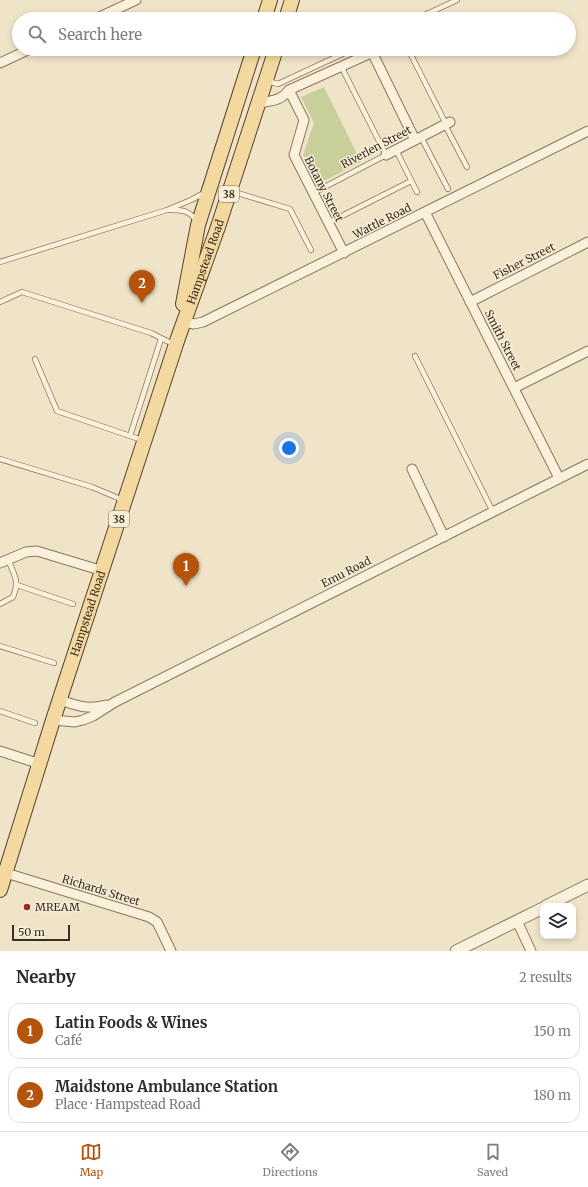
<!DOCTYPE html>
<html lang="en">
<head>
<meta charset="utf-8">
<style>
	body { margin:0; font-family:Merriweather,serif; background:#f2f2f3; color:#2b2b33 }
	.controls { position:absolute; right:12px; bottom:12px; display:grid; overflow:hidden; border-radius:8px; box-shadow:0 2px 6px #0003 }
	.controls button { width:36px; height:36px; display:grid; place-items:center; padding:0; border:0; border-bottom:1px solid #e1e1e2; background:#fff; color:#2b2b33; font:20px sans-serif }
	.scale { position:absolute; left:12px; bottom:10px; width:58px; box-sizing:border-box; padding-left:4px; border:2px solid #3d2e20; border-top:0; font-size:11px; line-height:14px; white-space:nowrap; color:#3d2e20; -webkit-text-stroke:3px #f7eed8; paint-order:stroke }
	.you { position:absolute; left:289px; top:448px; width:14px; height:14px; margin:-10px; border:3px solid #fff; border-radius:50%; background:#1a73e8; box-shadow:0 0 0 6px #1a73e833 }
	.badge { display:grid; place-items:center; width:26px; height:26px; border-radius:50%; background:#b45309; color:#fff; font-size:13px; font-weight:700 }
	.pin { position:absolute; translate:-50% -33px; filter:drop-shadow(0 1px 2px #0008) }
	.pin::after { content:''; position:absolute; top:21px; width:14px; height:12px; background:inherit; clip-path:polygon(0 0,100% 0,50% 100%) }
	.list { margin:0; padding:0; list-style:none }
	h2 { display:flex; justify-content:space-between; align-items:center; height:52px; margin:0; padding:0 16px; font-size:17px }
	h2 small { font-size:13px; font-weight:400; color:#7c7c81 }
	.list li { display:grid; grid-template-columns:26px 1fr auto; gap:12px; align-items:center; box-sizing:border-box; height:56px; margin:0 8px 8px; padding:0 8px; border:1px solid #e1e1e2; border-radius:12px }
	.list b { display:block; font-size:15px; white-space:nowrap }
	.list p { margin:0; font-size:13px; white-space:nowrap; color:#7c7c81 }
	.list em { font-size:13px; font-style:normal; color:#7c7c81 }
	.icon { flex:none; width:22px; height:22px; fill:none; stroke:currentColor; stroke-width:2; stroke-linecap:round; stroke-linejoin:round }
	.map { position:relative; flex:none; width:588px; height:951px; overflow:hidden }
	.search { position:absolute; background:#fff; box-shadow:0 2px 6px #0003; left:12px; right:12px; top:12px; height:44px; display:flex; align-items:center; gap:10px; box-sizing:border-box; padding:0 14px; border-radius:22px; color:#7c7c81; font-size:15px }
	.sheet { height:180px; background:#fff }
	nav { display:flex; justify-content:space-around; align-items:center; box-sizing:border-box; height:56px; border-top:1px solid #e1e1e2; background:#fff; font-size:11px; color:#7c7c81 }
	nav a { display:grid; justify-items:center; gap:2px }
	nav .on { color:#b45309 }
	.map>svg:first-child { display:block }
	.green { fill:#c9cf9b }
	.lines { fill:none; stroke-linecap:round; stroke-linejoin:round }
	.service-casing { stroke:#8d765c; stroke-width:6 }
	.minor-casing { stroke:#8d765c; stroke-width:11 }
	.tertiary-casing { stroke:#8d765c; stroke-width:13 }
	.primary-casing { stroke:#5b4430; stroke-width:16 }
	.service { stroke:#faf1dc; stroke-width:4.5 }
	.minor { stroke:#faf1dc; stroke-width:9 }
	.tertiary { stroke:#faf1dc; stroke-width:11 }
	.primary { stroke:#f3d9a0; stroke-width:14 }
	.poi-dot { fill:#9e2a2b; stroke:#f7eed8; stroke-width:1.5 }
	.labels { text-anchor:middle; dominant-baseline:central; stroke-width:3; stroke-linejoin:round; paint-order:stroke }
	.shield { fill:#f7eed8; stroke:#756857; stroke-width:1 }
	.shield-label { font-size:10px; font-weight:bold; fill:#3d2e20 }
	.street-label { font-size:11px; fill:#3d2e20; stroke:#f7eed8 }
	.poi-label { font-size:11px; fill:#3d2e20; stroke:#f7eed8; text-anchor:start }
</style>
</head>
<body>
<div class="map">
<svg width="588" height="951" viewBox="0 0 588 951">
	<rect width="100%" height="100%" fill="#f0e4c8"/>
	<path class="green" d="M324,87L361,162L318,184L303,155L314,123L301,97Z"/>
	<g class="lines">
		<g class="service-casing">
			<path id="service" d="M416,19L457,0
				M408,49L446,124
				M268,81L278,84L353,49
				M445,125L467,167
				M421,137L448,189
				M396,150L417,192
				M231,191L290,209L311,250
				M313,193L386,155L341,66
				M170,210C181,210 190,210 196,221
				M328,223L411,181
				M0,262L167,210L191,200L204,193
				M0,302L22,292L151,333L175,345
				M415,356L493,512
				M35,359L57,411L142,440
				M130,436L161,339
				M0,459L92,487L123,500
				M17,585L73,604
				M0,604L13,597C20,581 14,575 8,559
				M0,646L54,663
				M0,711L35,723"/>
		</g>
		<g class="minor-casing">
			<path id="minor" d="M95,19L136,0
				M372,52L415,140
				M0,63L30,49
				M289,90L304,120L294,155L344,253
				M258,104C271,99 279,103 289,90L380,49
				M386,155L450,122
				M425,212L559,478
				M470,302L588,242
				M184,322L194,324L203,322L588,131
				M514,388L588,351
				M412,469L444,537
				M0,563L26,552L37,551L103,571
				M60,700C78,706 88,710 106,705
				M53,720L75,722L83,720L93,716L115,702L588,464
				M0,751L40,764
				M6,873L149,917L157,922L171,951
				M517,921L531,951"/>
		</g>
		<g class="tertiary-casing">
			<path id="tertiary" d="M546,906L588,885
				M456,951L543,908"/>
		</g>
		<g class="primary-casing">
			<g id="primary">
				<path d="M264,19L270,0"/>
				<path d="M286,19L292,0"/>
				<path d="M183,304L198,225L254,49"/>
				<path id="s1" d="M0,890L53,720L178,338L218,227L276,49"/>
			</g>
		</g>
		<use href="#service" class="service"/>
		<use href="#minor" class="minor"/>
		<use href="#tertiary" class="tertiary"/>
		<use href="#primary" class="primary"/>
	</g>
	<circle class="poi-dot" cx="27" cy="907" r="4"/>
	<g class="labels">
		<g class="shield">
			<rect x="219" y="186" width="20" height="16" rx="3"/>
			<rect x="109" y="511" width="20" height="16" rx="3"/>
		</g>
		<g class="shield-label">
			<text x="229" y="194">38</text>
			<text x="119" y="519">38</text>
		</g>
		<g class="street-label">
			<text transform="translate(376 147) rotate(-28)">Riverlen Street</text>
			<text transform="translate(324 189) rotate(63)">Botany Street</text>
			<text transform="translate(382 221) rotate(-27)">Wattle Road</text>
			<text transform="translate(524 261) rotate(-27)">Fisher Street</text>
			<text stroke="none"><textPath href="#s1" startOffset="661">Hampstead Road</textPath></text>
			<text transform="translate(503 340) rotate(63)">Smith Street</text>
			<text transform="translate(346 572) rotate(-27)">Emu Road</text>
			<text stroke="none"><textPath href="#s1" startOffset="290">Hampstead Road</textPath></text>
			<text transform="translate(101 890) rotate(17)">Richards Street</text>
		</g>
		<g class="poi-label">
			<text x="35" y="907">MREAM</text>
		</g>
	</g>
</svg>
<div class="controls">
<button><svg class="icon" aria-label="layers" viewBox="0 0 24 24"><path d="M12 4l9 5-9 5-9-5zM3 14l9 5 9-5"/></svg></button>
</div>
<div class="scale">50 m</div>
<div class="you"></div>
<div class="pin badge" style="left:186px;top:586px">1</div>
<div class="pin badge" style="left:142px;top:303px">2</div>
<div class="search"><svg class="icon" aria-label="search" viewBox="0 0 24 24"><circle cx="10" cy="10" r="6"/><path d="M15 15l6 6"/></svg>Search here</div>
</div>
<section class="sheet">
<h2>Nearby<small>2 results</small></h2>
<ul class="list">
<li><span class="badge">1</span><div><b>Latin Foods &amp; Wines</b><p>Café</p></div><em>150 m</em></li>
<li><span class="badge">2</span><div><b>Maidstone Ambulance Station</b><p>Place · Hampstead Road</p></div><em>180 m</em></li>
</ul>
</section>
<nav>
<a class="on"><svg class="icon" aria-label="map" viewBox="0 0 24 24"><path d="M3 6l6-2 6 2 6-2v14l-6 2-6-2-6 2zM9 4v14M15 6v14"/></svg>Map</a>
<a><svg class="icon" aria-label="directions" viewBox="0 0 24 24"><path d="M12 3l9 9-9 9-9-9zM9 14v-3h6M13 9l2 2-2 2"/></svg>Directions</a>
<a><svg class="icon" aria-label="saved" viewBox="0 0 24 24"><path d="M7 4h10v16l-5-4-5 4z"/></svg>Saved</a>
</nav>
</body>
</html>
